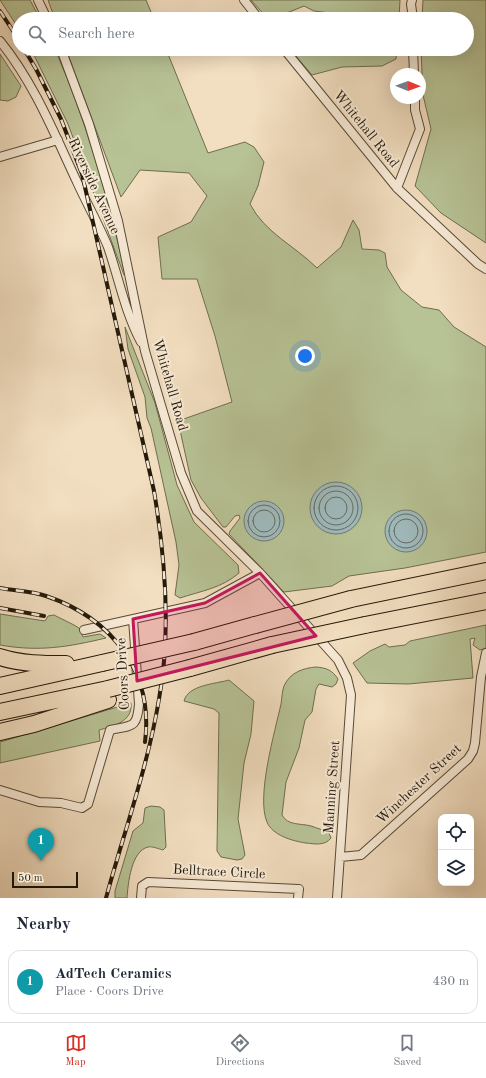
<!DOCTYPE html>
<html lang="en">
<head>
<meta charset="utf-8">
<style>
	body { margin:0; font-family:"Old Standard TT",serif; background:#f2f2f3; color:#1f2937 }
	.controls { position:absolute; right:12px; bottom:12px; display:grid; overflow:hidden; border-radius:8px; box-shadow:0 4px 16px #0002 }
	.controls button { width:36px; height:36px; display:grid; place-items:center; padding:0; border:0; border-bottom:1px solid #e0e1e3; background:#fff; color:#1f2937; font:20px sans-serif }
	.compass { position:absolute; left:390px; top:68px; width:36px; height:36px; border-radius:50%; background:#fff; box-shadow:0 4px 16px #0002; rotate:91deg }
	.scale { position:absolute; left:12px; bottom:10px; width:66px; box-sizing:border-box; padding-left:4px; border:2px solid #251909; border-top:0; font-size:11px; line-height:14px; white-space:nowrap; color:#251909; -webkit-text-stroke:3px #f7ead6; paint-order:stroke }
	.you { position:absolute; left:305px; top:356px; width:14px; height:14px; margin:-10px; border:3px solid #fff; border-radius:50%; background:#1a73e8; box-shadow:0 0 0 6px #1a73e833 }
	.badge { display:grid; place-items:center; width:26px; height:26px; border-radius:50%; background:#d93025; color:#fff; font-size:13px; font-weight:700 }
	.pin { position:absolute; translate:-50% -33px; filter:drop-shadow(0 1px 2px #0008) }
	.pin::after { content:''; position:absolute; top:21px; width:14px; height:12px; background:inherit; clip-path:polygon(0 0,100% 0,50% 100%) }
	.list { margin:0; padding:0; list-style:none }
	h2 { display:flex; justify-content:space-between; align-items:center; height:52px; margin:0; padding:0 16px; font-size:17px }
	h2 small { font-size:13px; font-weight:400; color:#747a83 }
	.list li { display:grid; grid-template-columns:26px 1fr auto; gap:12px; align-items:center; box-sizing:border-box; height:64px; margin:0 8px 8px; padding:0 8px; border:1px solid #e0e1e3; border-radius:12px }
	.list b { display:block; font-size:15px; white-space:nowrap }
	.list p { margin:0; font-size:13px; white-space:nowrap; color:#747a83 }
	.list em { font-size:13px; font-style:normal; color:#747a83 }
	.icon { flex:none; width:22px; height:22px; fill:none; stroke:currentColor; stroke-width:2; stroke-linecap:round; stroke-linejoin:round }
	.map { position:relative; flex:none; width:486px; height:898px; overflow:hidden }
	.search { position:absolute; background:#fff; box-shadow:0 4px 16px #0002; left:12px; right:12px; top:12px; height:44px; display:flex; align-items:center; gap:10px; box-sizing:border-box; padding:0 14px; border-radius:22px; color:#747a83; font-size:15px }
	.sheet { height:124px; background:#fff }
	nav { display:flex; justify-content:space-around; align-items:center; box-sizing:border-box; height:56px; border-top:1px solid #e0e1e3; background:#fff; font-size:11px; color:#747a83 }
	nav a { display:grid; justify-items:center; gap:2px }
	nav .on { color:#d93025 }
	.map>svg:first-child { display:block }
	.green { fill:#b7c295; stroke:#6e6e4f }
	.water { fill:#9fbabc; stroke:#6e7a74 }
	.lines { fill:none; stroke-linecap:round; stroke-linejoin:round }
	.shore { stroke:#626a62; stroke-width:1 }
	.minor-casing { stroke:#584a37; stroke-width:10 }
	.motorway-casing { stroke:#251909; stroke-width:18 }
	.minor { stroke:#f7ead6; stroke-width:8 }
	.motorway { stroke:#f2dec0; stroke-width:16 }
	.rail-casing { stroke:#251909; stroke-width:4 }
	.rail { stroke:#f7ead6; stroke-width:2.5; stroke-dasharray:8; stroke-linecap:butt }
	.motorway-bridge-casing { stroke:#251909; stroke-width:18; stroke-linecap:butt }
	.motorway-bridge { stroke:#f2dec0; stroke-width:16 }
	.marked { fill:#c2185b; fill-opacity:0.2; stroke:#c2185b; stroke-width:3; stroke-linejoin:round }
	.labels { text-anchor:middle; dominant-baseline:central; stroke-width:4; stroke-linejoin:round; paint-order:stroke }
	.street-label { font-size:14px; fill:#251909; stroke:#f7ead6 }
</style>
</head>
<body>
<div class="map">
<svg width="486" height="898" viewBox="0 0 486 898">
	<rect width="100%" height="100%" fill="#f2dec0"/>
	<filter id="stains"><feTurbulence type="fractalNoise" baseFrequency=".005" numOctaves="4"/><feColorMatrix values="0 0 0 0 .2 0 0 0 0 .09 0 0 0 0 .02 0 0 0 .5 -.17"/></filter>
	<radialGradient id="worn" r=".72"><stop offset=".6" stop-color="#630" stop-opacity="0"/><stop offset="1" stop-color="#630" stop-opacity=".3"/></radialGradient>
	<path class="green" d="M0,0H30L40,19H19V29Z
		M48,0H146L154,19H55Z
		M251,0H400L399,19H346V15L314,11L304,6L272,19H268Z
		M423,0H486V243L441,213L415,186L431,129L423,95L421,49H467V19H422Z
		M31,49H55C86,121 109,198 125,274L124,275L68,124Z
		M66,49H166L208,153L245,142L254,147L264,162L258,186L250,204C265,233 295,246 317,268L341,247L353,220L359,230L362,249L379,250L385,253L387,267L401,290L422,307L439,310L454,327L486,347V552L405,568L349,576L332,586L284,592L229,534L230,531L240,518L239,515L235,516L226,527H223L201,498L191,480L178,421L232,402L215,336L197,279H162L158,237L191,222L207,196L189,173L140,170L121,197Z
		M305,49H397L396,59L382,66L342,67L312,75L295,55Z
		M0,54L21,86L16,97L8,101L0,100Z
		M125,327L155,403L177,485L194,522L238,565L239,573C222,588 201,591 180,598L175,595L179,565L176,542L151,428L147,418L145,397L128,349Z
		M0,614L45,621L48,616L54,615L74,625L79,628L83,637L100,634L106,638C68,647 39,652 0,645Z
		M486,625V648L480,650L473,645L475,638L470,639L473,678L408,684L367,683L353,663L370,651L385,644L389,647L405,645L410,641Z
		M316,667C327,668 332,670 338,679L336,684L332,687L319,684L316,689L312,712L305,720L299,748L286,782L282,815C288,826 300,823 311,826C317,828 323,830 329,833L331,838C325,846 315,844 306,843C292,841 272,835 267,822C256,797 275,731 281,704C282,698 282,691 284,686C290,672 304,668 316,667Z
		M229,680L254,701L251,734L244,763L238,819L245,855L242,859L237,860L221,857L217,851L219,713L214,709L184,701C188,685 215,684 229,680Z
		M131,703C133,722 113,726 99,730L100,741L0,763V742Z
		M151,806L160,807L164,810L166,847L163,850C159,849 152,846 148,847C131,851 128,884 127,898H115V891L133,831L143,823L145,808Z"/>
	<path class="water" d="M310 508a26 26 0 1 1 52 0a26 26 0 1 1-52 0Z
		M244 521a20 20 0 1 1 40 0a20 20 0 1 1-40 0Z
		M385 531a21 21 0 1 1 42 0a21 21 0 1 1-42 0Z"/>
	<g class="lines">
		<path class="shore" d="M314 508a22 22 0 1 1 44 0a22 22 0 1 1-44 0Z
			M319 508a17 17 0 1 1 34 0a17 17 0 1 1-34 0Z
			M325 508a11 11 0 1 1 22 0a11 11 0 1 1-22 0Z
			M248 521a16 16 0 1 1 32 0a16 16 0 1 1-32 0Z
			M253 521a11 11 0 1 1 22 0a11 11 0 1 1-22 0Z
			M389 531a17 17 0 1 1 34 0a17 17 0 1 1-34 0Z
			M394 531a12 12 0 1 1 24 0a12 12 0 1 1-24 0Z"/>
		<g class="minor-casing">
			<path id="minor" d="M38,0L47,19
				M244,0L259,19
				M412,0L411,4L413,19
				M0,41C34,83 54,133 77,182C87,204 99,225 108,247C119,279 125,312 141,342
				M61,49L89,124L118,221L145,351L181,473L197,511L260,573L338,660L347,678L351,695L337,898
				M284,49L397,188L478,264L486,269
				M413,49L414,74
				M0,157L58,140
				M397,188L420,129L415,110V98
				M84,630L205,603L260,573
				M0,790L39,802L61,803L82,808L88,804L110,730C132,725 137,729 139,704L133,619
				M340,857L361,855L468,759L473,751L475,743L481,677L486,653
				M141,898L142,886L148,882L299,889L298,898"/>
		</g>
		<g class="motorway-casing">
			<path id="motorway" d="M351,599L486,571
				M365,625L486,601
				M194,642L255,625
				M0,657C22,664 43,664 66,664
				M190,668L272,645
				M0,686L102,663
				M0,712L108,689
				M0,732L34,724L108,700"/>
		</g>
		<use href="#minor" class="minor"/>
		<use href="#motorway" class="motorway"/>
		<g class="rail-casing">
			<path id="rail" d="M0,11L19,40
				M24,49L36,69L61,119L82,174L154,491C165,556 171,634 159,699C148,766 124,832 106,898
				M0,588C15,591 32,591 46,596C111,618 154,671 145,742
				M0,608L44,616"/>
		</g>
		<use href="#rail" class="rail"/>
		<g class="motorway-bridge-casing">
			<path id="motorway-bridge" d="M255,625L351,599
				M272,645L365,625
				M102,663L194,642
				M108,689L190,668"/>
		</g>
		<use href="#motorway-bridge" class="motorway-bridge"/>
	</g>
	<path class="marked" d="M260,573L316,636L137,681L133,619L205,603Z"/>
	<g class="labels">
		<g class="street-label">
			<text transform="translate(366 129) rotate(51)">Whitehall Road</text>
			<text transform="translate(94 186) rotate(65)">Riverside Avenue</text>
			<text transform="translate(170 385) rotate(74)">Whitehall Road</text>
			<text transform="translate(123 674) rotate(-93)">Coors Drive</text>
			<text transform="translate(419 784) rotate(-43)">Winchester Street</text>
			<text transform="translate(332 787) rotate(-86)">Manning Street</text>
			<text transform="translate(219 872) rotate(3)">Belltrace Circle</text>
		</g>
	</g>
	<rect width="100%" height="100%" filter="url(#stains)"/>
	<rect width="100%" height="100%" fill="url(#worn)"/>
</svg>
<div class="controls">
<button><svg class="icon" aria-label="locate" viewBox="0 0 24 24"><circle cx="12" cy="12" r="6"/><path d="M12 2v4M12 18v4M2 12h4M18 12h4"/></svg></button>
<button><svg class="icon" aria-label="layers" viewBox="0 0 24 24"><path d="M12 4l9 5-9 5-9-5zM3 14l9 5 9-5"/></svg></button>
</div>
<svg class="compass" viewBox="-18 -18 36 36"><path d="M0-13l5 13h-10z" fill="#e53935"/><path d="M0 13l5-13h-10z" fill="#747a83"/></svg>
<div class="scale">50 m</div>
<div class="you"></div>
<div class="pin badge" style="left:41px;top:861px;background:#0f9aa8">1</div>
<div class="search"><svg class="icon" aria-label="search" viewBox="0 0 24 24"><circle cx="10" cy="10" r="6"/><path d="M15 15l6 6"/></svg>Search here</div>
</div>
<section class="sheet">
<h2>Nearby<small></small></h2>
<ul class="list">
<li><span class="badge" style="background:#0f9aa8">1</span><div><b>AdTech Ceramics</b><p>Place · Coors Drive</p></div><em>430 m</em></li>
</ul>
</section>
<nav>
<a class="on"><svg class="icon" aria-label="map" viewBox="0 0 24 24"><path d="M3 6l6-2 6 2 6-2v14l-6 2-6-2-6 2zM9 4v14M15 6v14"/></svg>Map</a>
<a><svg class="icon" aria-label="directions" viewBox="0 0 24 24"><path d="M12 3l9 9-9 9-9-9zM9 14v-3h6M13 9l2 2-2 2"/></svg>Directions</a>
<a><svg class="icon" aria-label="saved" viewBox="0 0 24 24"><path d="M7 4h10v16l-5-4-5 4z"/></svg>Saved</a>
</nav>
</body>
</html>
